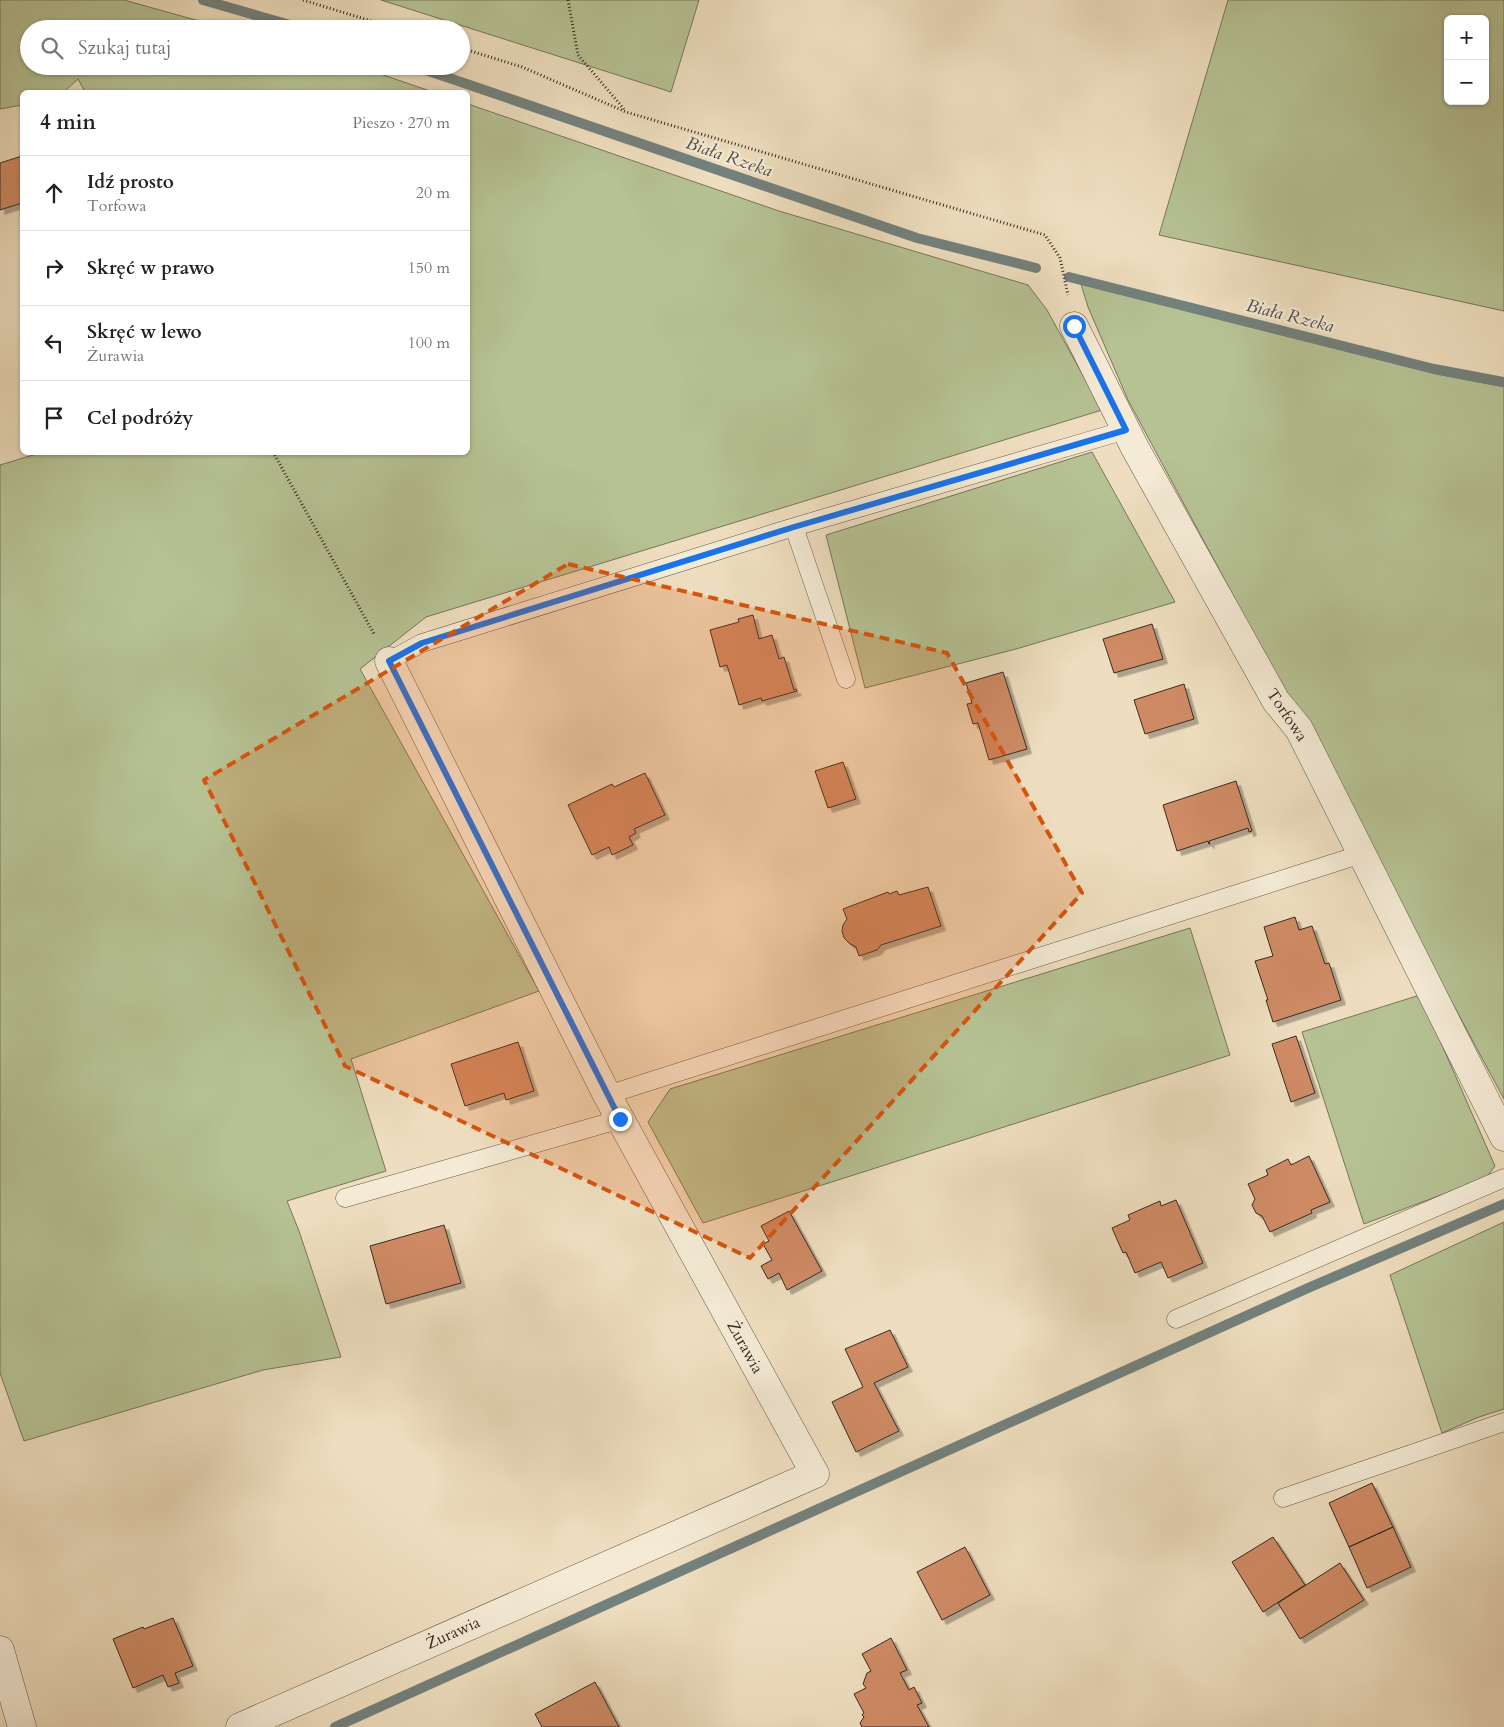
<!DOCTYPE html>
<html lang="pl">
<head>
<meta charset="utf-8">
<style>
	body { margin:0; font-family:Cardo,serif; background:#f6f6f6; color:#222 }
	.controls { position:absolute; right:15px; top:15px; display:grid; overflow:hidden; border-radius:8px; box-shadow:0 1px 4px #0004 }
	.controls button { width:45px; height:45px; display:grid; place-items:center; padding:0; border:0; border-bottom:1px solid #e0e0e0; background:#fff; color:#222; font:25px sans-serif }
	.stop { position:absolute; width:15px; height:15px; margin:-11px; border:4px solid #1a73e8; border-radius:50%; background:#fff }
	.stop.end { background:#1a73e8; border-color:#fff; box-shadow:0 1px 5px #0008 }
	.list { margin:0; padding:0; list-style:none }
	h2 { display:flex; justify-content:space-between; align-items:center; height:65px; margin:0; padding:0 20px; font-size:21px }
	h2 small { font-size:16px; font-weight:400; color:#767676 }
	.list li { display:grid; grid-template-columns:32px 1fr auto; gap:15px; align-items:center; box-sizing:border-box; height:75px; padding:0 20px; border-top:1px solid #e0e0e0 }
	.list b { display:block; font-size:19px; white-space:nowrap }
	.list p { margin:0; font-size:16px; white-space:nowrap; color:#767676 }
	.list em { font-size:16px; font-style:normal; color:#767676 }
	.icon { flex:none; width:28px; height:28px; fill:none; stroke:currentColor; stroke-width:2; stroke-linecap:round; stroke-linejoin:round }
	.map { position:relative; flex:none; width:1504px; height:1727px; overflow:hidden }
	.search { position:absolute; background:#fff; box-shadow:0 1px 4px #0004; left:20px; top:20px; width:450px; height:55px; display:flex; align-items:center; gap:12px; box-sizing:border-box; padding:0 18px; border-radius:28px; color:#767676; font-size:19px }
	.panel { position:absolute; background:#fff; box-shadow:0 1px 4px #0004; left:20px; top:90px; width:450px; height:365px; border-radius:8px }
	.map>svg:first-child { display:block }
	.green { fill:#b6c294; stroke:#76765b; fill-rule:evenodd }
	.lines { fill:none; stroke-linecap:round; stroke-linejoin:round }
	.stream { stroke:#73817d; stroke-width:10 }
	.building { fill:#cf8b65; stroke:#372a22; filter:url(#shadow) }
	.service-casing { stroke:#655749; stroke-width:19 }
	.minor-casing { stroke:#655749; stroke-width:29 }
	.path { stroke:#372a22; stroke-width:3; stroke-dasharray:1 2.5; stroke-linecap:butt }
	.service { stroke:#f4ead5; stroke-width:18 }
	.minor { stroke:#f4ead5; stroke-width:28 }
	.route { stroke:#1a73e8; stroke-width:6 }
	.marked { fill:#d6540e; fill-opacity:0.2; stroke:#d6540e; stroke-width:4; stroke-dasharray:10 6; stroke-linejoin:round }
	.labels { text-anchor:middle; dominant-baseline:central; stroke-width:4.5; stroke-linejoin:round; paint-order:stroke }
	.street-label { font-size:16px; fill:#372a22; stroke:#f4ead5 }
	.water-label { font-size:18px; font-style:italic; fill:#504e48; stroke:#f4ead5 }
</style>
</head>
<body>
<div class="map">
<svg width="1504" height="1727" viewBox="0 0 1504 1727">
	<defs>
		<filter id="shadow"><feDropShadow dx="4.5" dy="4.5" stdDeviation="0" flood-color="#0004"/></filter>
	</defs>
	<rect width="100%" height="100%" fill="#eedebf"/>
	<filter id="stains"><feTurbulence type="fractalNoise" baseFrequency=".004" numOctaves="4"/><feColorMatrix values="0 0 0 0 .2 0 0 0 0 .09 0 0 0 0 .02 0 0 0 .5 -.17"/></filter>
	<radialGradient id="worn" r=".72"><stop offset=".6" stop-color="#630" stop-opacity="0"/><stop offset="1" stop-color="#630" stop-opacity=".3"/></radialGradient>
	<path class="green" d="M0,0H124L228,29H29V66H357L433,92H85L78,79L64,92H22V105L0,109Z
		M381,0H699L671,92Z
		M1228,0H1504V311L1159,235ZM1448,19H1485V101H1448Z
		M468,104L779,211L1028,285L1047,310L1102,410L426,617L360,669L539,991L351,1059L386,1171L287,1201L299,1231L341,1357L263,1370L24,1441L0,1373V465L43,452H468Z
		M1081,284L1437,374L1504,387V1099L1128,400L1088,307Z
		M1092,452L1175,602L1016,649L865,688L826,535Z
		M1190,928L1230,1055L703,1223L648,1122L670,1089Z
		M1420,995L1495,1166L1486,1178L1364,1224L1302,1032Z
		M1504,1222V1409L1479,1417L1442,1433L1390,1275Z"/>
	<g class="lines">
		<path class="stream" d="M203,0L304,29
			M414,66L917,238L1036,268
			M1069,277L1434,369L1504,382
			M335,1727L1308,1288L1504,1204"/>
	</g>
	<path class="building" d="M22,156V203L0,210V163Z
		M753,615L759,639L772,635L779,659L784,657L794,690L796,689L797,691L762,701L761,698L739,705L727,665L720,667L710,630L739,622L738,619Z
		M1152,624L1163,659L1114,673L1103,639Z
		M1003,672L1027,749L989,760L978,723L973,724L967,704L972,703L966,683Z
		M1184,684L1194,719L1145,734L1134,700Z
		M843,762L856,799L828,808L815,771Z
		M645,773L665,815L634,829L636,833L629,837L633,845L612,855L609,847L592,855L568,805L612,784L614,787Z
		M1236,781L1252,831L1249,832L1248,828L1209,841L1210,844H1209L1208,841L1177,851L1163,805Z
		M928,887L941,926L881,945L877,950L859,956L856,947L849,943L844,938L842,931L843,925L847,919L843,909L888,892L889,894L897,891L899,895Z
		M1295,917L1299,930L1312,926L1325,964L1329,963L1341,1000L1273,1022L1266,1000H1268L1255,961L1273,956L1264,927Z
		M1296,1036L1315,1093L1291,1102L1272,1044Z
		M518,1042L534,1091L506,1100L504,1093L465,1106L451,1064Z
		M1309,1156L1330,1202L1311,1210L1312,1213L1270,1232L1262,1216L1256,1213L1252,1205L1255,1199L1248,1184L1268,1175L1266,1170L1288,1159L1291,1165Z
		M1176,1200L1203,1263L1168,1278L1161,1262L1135,1273L1126,1252L1123,1253L1112,1228L1130,1220L1128,1215L1160,1201L1161,1206Z
		M789,1211L822,1271L787,1290L779,1273L768,1279L761,1266L772,1260L763,1244L769,1241L761,1226Z
		M444,1225L461,1283L386,1304L370,1246Z
		M890,1330L908,1367L874,1383L899,1431L856,1452L832,1402L863,1387L845,1349Z
		M1372,1483L1393,1527L1349,1547L1329,1503Z
		M1393,1527L1411,1567L1367,1588L1349,1547Z
		M1273,1537L1305,1585L1263,1612L1232,1562Z
		M965,1547L990,1595L942,1620L917,1572Z
		M1340,1563L1364,1600L1300,1639L1278,1603Z
		M173,1618L193,1666L175,1673L179,1683L168,1687L163,1675L133,1688L113,1639L143,1627L144,1629Z
		M891,1638L907,1670L900,1673L909,1690L914,1687L922,1703L917,1705L929,1727H862L860,1723L864,1717L862,1715L864,1713L854,1694L866,1688L863,1684L867,1673L871,1671L862,1654Z
		M595,1682L619,1727H542L535,1714Z"/>
	<g class="lines">
		<g class="service-casing">
			<path id="service" d="M794,527L846,679
				M389,661L422,643L794,527L1126,430
				M607,1095L1362,854
				M345,1198L621,1119
				M1176,1319L1504,1178
				M1283,1498L1504,1422"/>
		</g>
		<g class="minor-casing">
			<path id="minor" d="M1074,326L1135,448L1276,701L1299,729L1504,1137
				M0,1650L22,1727
				M240,1727L815,1474L607,1095L389,661"/>
		</g>
		<path class="path" d="M303,0L397,29
			M568,0L578,55L624,109
			M461,48L522,67L626,112L1045,235L1060,258L1068,295
			M273,452L374,634"/>
		<use href="#service" class="service"/>
		<use href="#minor" class="minor"/>
	</g>
	<g class="lines">
		<path class="route" d="M620,1119L389,661L422,643L794,527L1126,430L1074,326"/>
	</g>
	<path class="marked" d="M568,564L947,653L1082,893L750,1258L345,1066L204,780Z"/>
	<g class="labels">
		<g class="street-label">
			<text transform="translate(1287 715) rotate(56)">Torfowa</text>
			<text transform="translate(745 1347) rotate(61)">Żurawia</text>
			<text transform="translate(453 1633) rotate(-24)">Żurawia</text>
		</g>
		<g class="water-label">
			<text transform="translate(729 157) rotate(19)">Biała Rzeka</text>
			<text transform="translate(1290 316) rotate(14)">Biała Rzeka</text>
		</g>
	</g>
	<rect width="100%" height="100%" filter="url(#stains)"/>
	<rect width="100%" height="100%" fill="url(#worn)"/>
</svg>
<div class="controls">
<button>+</button>
<button>−</button>
</div>
<div class="stop" style="left:1074px;top:326px"></div>
<div class="stop end" style="left:620px;top:1119px"></div>
<div class="search"><svg class="icon" aria-label="search" viewBox="0 0 24 24"><circle cx="10" cy="10" r="6"/><path d="M15 15l6 6"/></svg>Szukaj tutaj</div>
<section class="panel">
<h2>4 min<small>Pieszo · 270 m</small></h2>
<ul class="list">
<li><svg class="icon" aria-label="ahead" viewBox="0 0 24 24"><path d="M12 20V5M6 11l6-6 6 6"/></svg><div><b>Idź prosto</b><p>Torfowa</p></div><em>20 m</em></li>
<li><svg class="icon" aria-label="right" viewBox="0 0 24 24"><path d="M7 20v-9h11M14 6l5 5-5 5"/></svg><div><b>Skręć w prawo</b></div><em>150 m</em></li>
<li><svg class="icon" aria-label="left" viewBox="0 0 24 24"><path d="M17 20v-9H6M10 6l-5 5 5 5"/></svg><div><b>Skręć w lewo</b><p>Żurawia</p></div><em>100 m</em></li>
<li><svg class="icon" aria-label="arrive" viewBox="0 0 24 24"><path d="M6 21V4h12l-3 4 3 4H6"/></svg><div><b>Cel podróży</b></div></li>
</ul>
</section>
</div>
</body>
</html>
